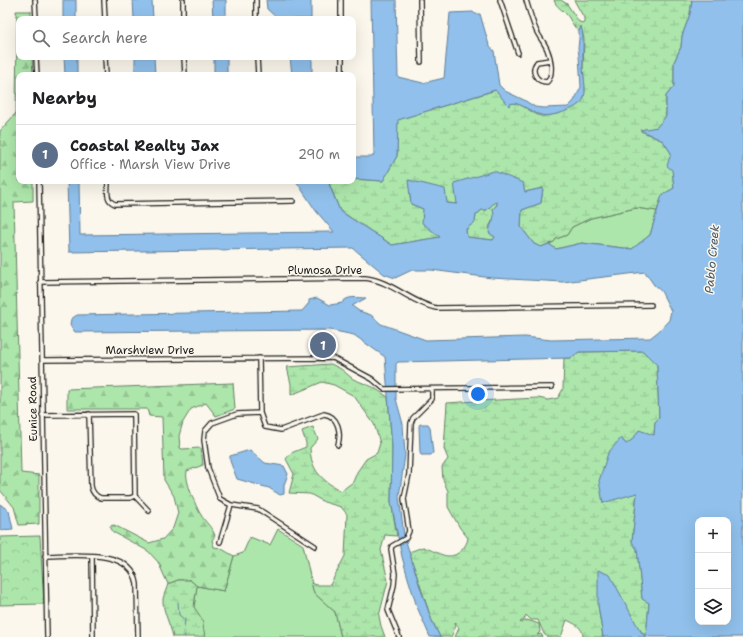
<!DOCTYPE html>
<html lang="en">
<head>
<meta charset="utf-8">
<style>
	body { margin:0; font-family:"Shantell Sans",sans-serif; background:#f6f6f6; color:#202124 }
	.controls { position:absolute; right:12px; bottom:12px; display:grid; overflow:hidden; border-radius:8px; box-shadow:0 4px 16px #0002 }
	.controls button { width:36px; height:36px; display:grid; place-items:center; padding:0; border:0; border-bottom:1px solid #e0e0e0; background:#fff; color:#202124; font:20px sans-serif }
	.you { position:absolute; left:478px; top:394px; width:14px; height:14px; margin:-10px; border:3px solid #fff; border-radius:50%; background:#1a73e8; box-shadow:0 0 0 6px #1a73e833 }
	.badge { display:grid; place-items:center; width:26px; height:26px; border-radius:50%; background:#1c1c1c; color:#fff; font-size:13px; font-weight:700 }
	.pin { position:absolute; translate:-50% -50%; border:2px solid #fff; box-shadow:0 1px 4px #0006 }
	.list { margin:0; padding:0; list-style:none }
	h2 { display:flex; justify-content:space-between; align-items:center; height:52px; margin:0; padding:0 16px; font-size:17px }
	h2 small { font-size:13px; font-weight:400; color:#757577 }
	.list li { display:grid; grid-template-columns:26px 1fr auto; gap:12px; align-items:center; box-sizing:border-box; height:60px; padding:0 16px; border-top:1px solid #e0e0e0 }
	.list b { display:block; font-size:15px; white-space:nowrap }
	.list p { margin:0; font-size:13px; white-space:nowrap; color:#757577 }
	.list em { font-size:13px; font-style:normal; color:#757577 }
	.icon { flex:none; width:22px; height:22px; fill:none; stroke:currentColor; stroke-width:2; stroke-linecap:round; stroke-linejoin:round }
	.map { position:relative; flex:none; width:743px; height:637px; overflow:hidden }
	.search { position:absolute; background:#fff; box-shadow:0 4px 16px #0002; left:16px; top:16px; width:340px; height:44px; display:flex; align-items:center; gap:10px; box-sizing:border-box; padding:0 14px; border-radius:8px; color:#757577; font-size:15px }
	.panel { position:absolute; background:#fff; box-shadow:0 4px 16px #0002; left:16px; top:72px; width:340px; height:112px; border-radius:8px }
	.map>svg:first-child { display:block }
	.grass { fill:#ade6ab; stroke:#648164 }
	.forest { fill:url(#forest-firs); stroke:#648164 }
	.wetland { fill:url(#wetland-marsh); stroke:#648164 }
	.park { fill:url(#park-crowns); stroke:#648164 }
	.water { fill:#90c0eb; stroke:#627e98; fill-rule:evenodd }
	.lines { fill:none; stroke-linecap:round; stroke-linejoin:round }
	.stream { stroke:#627e98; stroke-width:1 }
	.street-casing { stroke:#1c1c1c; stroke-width:6 }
	.street { stroke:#fbf7ec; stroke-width:3.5 }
	.labels { text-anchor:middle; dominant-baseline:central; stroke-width:3; stroke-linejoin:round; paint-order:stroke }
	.street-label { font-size:11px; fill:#1c1c1c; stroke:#fbf7ec }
	.water-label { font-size:12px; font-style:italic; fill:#455564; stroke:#fbf7ec }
</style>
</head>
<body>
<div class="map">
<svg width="743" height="637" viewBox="0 0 743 637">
	<defs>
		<pattern id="forest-firs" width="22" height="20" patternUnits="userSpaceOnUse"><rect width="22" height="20" fill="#ade6ab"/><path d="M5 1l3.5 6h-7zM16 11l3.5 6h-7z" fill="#94c593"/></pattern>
		<pattern id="wetland-marsh" width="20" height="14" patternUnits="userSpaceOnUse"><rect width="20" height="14" fill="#ade6ab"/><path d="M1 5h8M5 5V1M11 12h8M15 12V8" fill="none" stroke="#94c593"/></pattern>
		<pattern id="park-crowns" width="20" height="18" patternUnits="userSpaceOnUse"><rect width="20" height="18" fill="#ade6ab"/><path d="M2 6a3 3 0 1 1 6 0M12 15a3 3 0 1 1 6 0" fill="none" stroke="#94c593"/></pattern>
	</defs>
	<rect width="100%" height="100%" fill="#fbf7ec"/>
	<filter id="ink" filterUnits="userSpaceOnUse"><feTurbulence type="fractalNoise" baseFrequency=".025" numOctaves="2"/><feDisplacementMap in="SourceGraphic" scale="8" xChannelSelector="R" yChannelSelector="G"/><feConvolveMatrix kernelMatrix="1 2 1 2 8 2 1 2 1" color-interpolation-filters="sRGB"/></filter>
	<g filter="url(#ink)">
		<path class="grass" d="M636,208L657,211L650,235L632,249L582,243L556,249L549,244L554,242L556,239L567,235L572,227L591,218Z
			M278,529L303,545L314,593L335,612L341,637H205L194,607L197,586L224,591L234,556L243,553L250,537L270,545Z"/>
		<path class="forest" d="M16,11H31V19H19V57H32L33,75H19V181H33V201L14,202L21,473L39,475V524L19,525L14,507L0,490V131L16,113L17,22Z
			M233,383L235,409L216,416L206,403L191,409L183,422L179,436L180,448L182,449L201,448L203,465L187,471C184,479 196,507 201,515C205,522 213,528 215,536L212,540L214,547L220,548L234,556L224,591L197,586L190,580H178L168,584L158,562L148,551L113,532L110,526L114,525L149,543L163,539L173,528L178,513L174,496L164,480L162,417L149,416L147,409H67V389Z"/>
		<path class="wetland" d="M554,0H561L567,4L579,22L584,23V18L574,0H692L690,14L682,36L681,47L674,62V86L666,96V116L658,127L641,131L663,141L671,153L674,188L662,195L657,211L636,208L591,218L572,227L567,235L556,239L554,242L541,247L534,244L521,227L522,210L541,203L543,188L525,192L455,183L458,204L447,203L409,180L411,204L423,209L441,237L392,245L340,211L329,183L337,181H353V179L383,181L397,156V120L496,90L510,104C520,100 531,114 541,116C546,116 556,114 560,113C568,110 579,98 585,92L583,69L584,39L581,27L579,31C573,27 571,20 567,15C562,9 556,7 554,0Z
			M497,202V205L493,209L495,216L489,227L495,237L493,240L467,237L466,229L475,222L476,215L482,210H487L494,203Z
			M643,351L657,365L659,418L655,422L654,436L633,439L626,444L621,438L637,493L632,541L637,549L642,598L649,603L646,637L638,627L598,605L603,637H583C583,627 575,624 567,620L561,637H547L544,634L538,620H531L526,615L524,620L520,622L521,623L527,620L539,624L540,632L537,635L541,634L543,637H455L459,628L455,622L456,626L451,637H440L432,621L409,552L423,547C430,549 442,556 448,556C458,557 467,546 468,538L460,528L448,507V491L443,480L442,467L448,459L444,449L447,403L477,401L538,398L548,400L558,398L563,389L564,358H571L579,352Z
			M331,364L341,369L353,379L373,387L388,397L392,447L391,502L397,536L385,535L381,550L388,581L379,616L381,626L385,637H341L335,612L314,593L311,583L317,585H330L345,556L347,514L341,507L324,502L310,494L289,493L294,474L286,459L291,453L306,447V443L302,431L313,427L318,439L310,448C311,471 322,480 341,491L353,482L357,472L366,459L377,453L380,443L374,424L354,396L334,385L322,382L291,395V384L287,367Z
			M178,580H190L197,586L194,607L202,619L205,637H173C171,626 162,610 163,599C164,594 167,588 168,584Z"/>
		<path class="park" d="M40,536L44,604L0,605V537Z"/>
		<path class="water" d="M63,0H76V19H63Z
			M133,0H152L153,19H134Z
			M212,0H226V19H213Z
			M266,0H311V19H278L267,9Z
			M371,0H396L398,77L423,83L444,78L450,13L473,12L475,14H480L489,45L494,51L499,85L505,91L524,100L535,107L544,108L568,107L574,101L581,87L579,56L578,48L579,39V31L581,26C585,40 582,55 583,69C584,77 585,84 585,91C585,94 584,98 583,100C578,109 550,118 541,115C531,113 518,100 510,104L509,106C503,101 501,95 495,90L398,120L397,156L383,181L353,179V157H372L374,154Z
			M692,0H743V637H646L649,603L642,599L637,549L632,542L637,493L603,503L599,481L608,453L621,438L626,444L633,439L639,430L654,435L655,422L659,418L657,365L643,351L579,352L571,358L398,362L396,364V399L403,424L405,455L399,497L404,535L421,590L432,621L440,637H430L417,607L408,578L402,557L391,502L392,447L385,357L354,335L330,330L75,332L70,325L71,319L77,315L302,311L309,303V300L317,298L330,305L342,303C347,295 358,298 366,298L352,306L359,311L371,315L381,324L426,340L525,337L551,340L650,338L659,331L669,320L671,311L661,291L654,285L645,272L563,282L492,278L431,270H412L395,278L384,274L353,248L69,252L67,181H79L80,235L334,232L316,211L296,181H337L329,184L340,211L392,245L440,237L422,223L423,209L411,204L408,180L445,189L447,203L457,204L454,183L494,171L523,183L525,192L543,188L541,203L522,210L521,227L534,244L541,247L549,244L556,249L582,243L632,249L650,235L662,195L674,188L672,170L667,166L671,153L663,141L640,130L657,127L666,116V96L674,86V62L681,47L682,36L690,14ZM497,202V205L493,209C496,221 490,222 489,233L495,237L493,240L467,237L466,229L475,222L476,215L482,210H487L494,203ZM698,520H728V622H698Z
			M64,57H77V75H65Z
			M135,57H154L155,75H135Z
			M214,57H227V75H214Z
			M290,57H312V75H292Z
			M420,424H428L430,427L433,453L431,455H421L420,453L419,426Z
			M250,450L265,463L284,466L288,474L284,485V494L280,495L269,488L237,479L230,461V456Z
			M0,504L9,511L13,529L0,530Z
			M598,570L610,575L638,627L645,637H603L598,605Z"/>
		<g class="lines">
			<path class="stream" d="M178,602L179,615L185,620L183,633L185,637"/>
			<g class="street-casing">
				<path id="street" d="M35,0L36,19
					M104,0L105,19
					M183,0V19
					M256,0V19
					M341,0V19
					M420,0L421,62
					M500,0L518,53
					M526,0C529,10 532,21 536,30C539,37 544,42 547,49C551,58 554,75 547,82C536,82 530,71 537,62L550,60
					M36,57L37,75
					M105,57L106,75
					M184,57L185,75
					M257,57L258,75
					M342,57V75
					M39,181L47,637
					M108,181C108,191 105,200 115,204L293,201
					M40,282L365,278C392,281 411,303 436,308L651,305
					M259,358L260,413L265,427L281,430L324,414C339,416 341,433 338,445
					M42,360L333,358L372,379L384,389L552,387
					M260,413L237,414L212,423L205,431L204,440L208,468L220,499L231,505L258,509L315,546
					M89,414L91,486C92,492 95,496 101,498H130L135,496
					M42,415L134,414L135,496L149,511
					M220,542L231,505
					M45,556C71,556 132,547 137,584L138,637
					M92,556L93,637
					M399,637L388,610L394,585L395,574L391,549L392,546L406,538L409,531L404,499L409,474L411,423L413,418L432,399V389"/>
			</g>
			<use href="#street" class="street"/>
		</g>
	</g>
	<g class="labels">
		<g class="street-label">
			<text x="325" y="270">Plumosa Drive</text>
			<text x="150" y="350">Marshview Drive</text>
			<text transform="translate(33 409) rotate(-91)">Eunice Road</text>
		</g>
		<g class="water-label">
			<text transform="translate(712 259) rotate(-85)">Pablo Creek</text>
		</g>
	</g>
</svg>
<div class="controls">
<button>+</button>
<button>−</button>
<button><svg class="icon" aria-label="layers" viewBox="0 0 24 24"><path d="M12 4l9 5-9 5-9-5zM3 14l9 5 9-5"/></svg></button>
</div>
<div class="you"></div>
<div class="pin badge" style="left:323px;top:345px;background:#5c6f8a">1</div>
<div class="search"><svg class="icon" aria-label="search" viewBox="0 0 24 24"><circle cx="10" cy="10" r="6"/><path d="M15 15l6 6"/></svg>Search here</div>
<section class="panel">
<h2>Nearby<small></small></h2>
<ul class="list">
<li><span class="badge" style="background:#5c6f8a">1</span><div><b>Coastal Realty Jax</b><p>Office · Marsh View Drive</p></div><em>290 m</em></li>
</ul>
</section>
</div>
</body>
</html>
